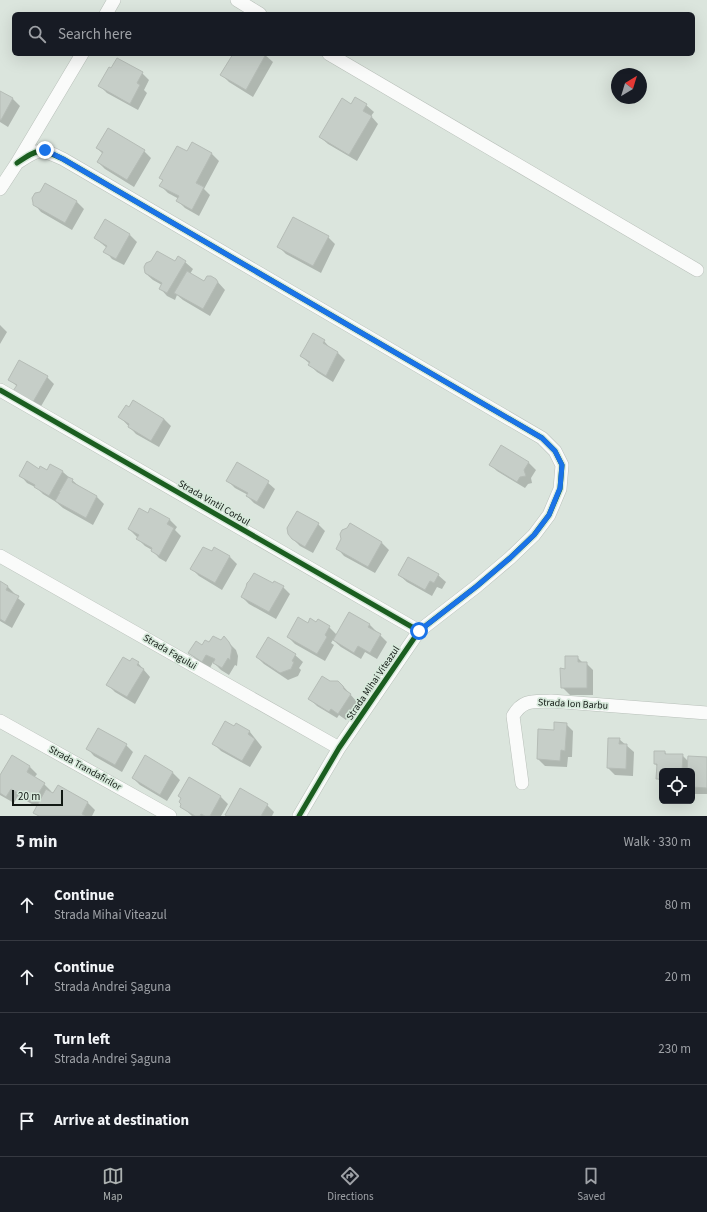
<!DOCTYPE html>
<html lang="en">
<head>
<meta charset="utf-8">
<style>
	body { margin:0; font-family:"Source Sans 3",sans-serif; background:#20242c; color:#f1f3f6 }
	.controls { position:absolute; right:12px; bottom:12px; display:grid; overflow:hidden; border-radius:6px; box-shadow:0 4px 16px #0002 }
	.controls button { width:36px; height:36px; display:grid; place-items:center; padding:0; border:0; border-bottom:1px solid #363941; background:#171b24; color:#f1f3f6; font:20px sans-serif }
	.compass { position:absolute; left:611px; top:68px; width:36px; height:36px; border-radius:50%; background:#171b24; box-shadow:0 4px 16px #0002; rotate:38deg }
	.scale { position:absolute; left:12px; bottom:10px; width:51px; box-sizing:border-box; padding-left:4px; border:2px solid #121914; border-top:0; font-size:11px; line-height:14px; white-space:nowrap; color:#121914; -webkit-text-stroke:3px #d7e9db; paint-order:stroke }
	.stop { position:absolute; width:12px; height:12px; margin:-9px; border:3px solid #1a73e8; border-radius:50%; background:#fff }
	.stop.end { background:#1a73e8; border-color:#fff; box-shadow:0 1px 4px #0008 }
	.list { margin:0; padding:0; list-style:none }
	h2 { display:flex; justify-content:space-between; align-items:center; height:52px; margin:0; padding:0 16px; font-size:17px }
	h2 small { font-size:13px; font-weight:400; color:#9ea1a6 }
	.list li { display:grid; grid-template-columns:26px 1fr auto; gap:12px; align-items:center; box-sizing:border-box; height:72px; padding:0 16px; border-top:1px solid #363941 }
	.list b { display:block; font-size:15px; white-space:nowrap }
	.list p { margin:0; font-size:13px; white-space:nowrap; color:#9ea1a6 }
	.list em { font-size:13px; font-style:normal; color:#9ea1a6 }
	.icon { flex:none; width:22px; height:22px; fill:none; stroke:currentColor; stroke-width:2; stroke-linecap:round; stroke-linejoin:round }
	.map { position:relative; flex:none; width:707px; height:816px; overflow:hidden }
	.search { position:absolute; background:#171b24; box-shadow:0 4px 16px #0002; left:12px; right:12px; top:12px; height:44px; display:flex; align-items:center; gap:10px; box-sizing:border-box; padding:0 14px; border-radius:6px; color:#9ea1a6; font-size:15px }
	.sheet { height:340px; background:#171b24 }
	nav { display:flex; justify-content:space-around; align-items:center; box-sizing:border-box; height:56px; border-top:1px solid #363941; background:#171b24; font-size:11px; color:#9ea1a6 }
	nav a { display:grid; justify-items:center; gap:2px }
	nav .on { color:#acb1b0 }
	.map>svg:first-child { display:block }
	.shadow { fill:#0003 }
	.building { fill:#c6cec8; stroke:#b5bcb6 }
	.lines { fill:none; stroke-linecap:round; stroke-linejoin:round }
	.minor-casing { stroke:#b9c0ba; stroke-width:14 }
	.minor { stroke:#fafbfa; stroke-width:13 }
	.cycleway-casing { stroke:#d7e9db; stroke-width:8 }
	.cycleway { stroke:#1b5e20; stroke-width:5 }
	.route { stroke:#1a73e8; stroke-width:5 }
	.labels { text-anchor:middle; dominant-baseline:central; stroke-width:3.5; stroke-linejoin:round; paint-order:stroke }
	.street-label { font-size:10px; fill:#121914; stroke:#d7e9db }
</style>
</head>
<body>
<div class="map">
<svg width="707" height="816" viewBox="0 0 707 816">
	<rect width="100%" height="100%" fill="#dbe5dd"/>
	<path class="shadow" d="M234,54H264L273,62L253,97L229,82L222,75Z
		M142,73L149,80L144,90L147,93L138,110L107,93L100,86Z
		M0,92L13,99L20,106L8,127L0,122Z
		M352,105H366L374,112L371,116L378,124L357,161L328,144L320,137Z
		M108,129L144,151L151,158L134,187L105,169L98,162L103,154L97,148Z
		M193,143L212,154L219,161L204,189L210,195L199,216L185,208L178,201L179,199L168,193L161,186L163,181L161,178L188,152Z
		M46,184L77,202L84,209L72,230L41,212L34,204Z
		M130,235L137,242L124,265L112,259L105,251L107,248L95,238Z
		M328,237L335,244L321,273L286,254L279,247Z
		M185,262L193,269L190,274L205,282L216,280L225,290L210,316L183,300L177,295L175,300L167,296L160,288L162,285L153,280L145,273L175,263Z
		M0,325L7,332L0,344Z
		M313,335L324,341L331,349L338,353L345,360L333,382L317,372L310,365V364L301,356Z
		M47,377L54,384L40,408L9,379Z
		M120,417L164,419L171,426L159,447L136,434Z
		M501,446L529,463L536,470L531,478L532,483L528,484L525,488L497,471L490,464Z
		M238,463L259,475L275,489L264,509L254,503L247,496L248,495L235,488L228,481Z
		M50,465L63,472L80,487L97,497L104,504L93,525L63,508L56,502L43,494L37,488L27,483L20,475L40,470L47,471Z
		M150,509L170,520L177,527L175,530L181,536L166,562L159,558L152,550L145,546L138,539V538L129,529L148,514Z
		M318,524L325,531L313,553L300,546L293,539Z
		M350,525L382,543L389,550L375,573L344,556L337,548Z
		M215,548L230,557L237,564L222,590L199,576L192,569L212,553Z
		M399,575H438L446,582L442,589L437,587L432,596L407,582Z
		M0,583L8,587L15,594L14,595L25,604L12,628L0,621Z
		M273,584L283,587L290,594L276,619L249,604L242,597Z
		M317,623L329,627L337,635L369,624L387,642L377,659L365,652L361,659L341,647L333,640L331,643L334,645L325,661L295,644L288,637L308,624Z
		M224,638L236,650L238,656L237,666L235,665L229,675L221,670L213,662L210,668L197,660L190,653L210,644L221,641Z
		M295,655L303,662L299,668L301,670L298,676L288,680L264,664L257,657Z
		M577,657L583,663H586L593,670V695H570L562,687L566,670Z
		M130,662L138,663L150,677L135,704L115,692L108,685Z
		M330,682L343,686L357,702L346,720L339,715L337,718L317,706L309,698Z
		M236,724L250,732L262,747L250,767L221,751L213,743L234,727Z
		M566,724L573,731L572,757H568L567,767L545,766L538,759L555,731Z
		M619,739L634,752L633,776L615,775L608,768Z
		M126,745L133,752L122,772L94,756L87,748Z
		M665,752L667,755H682L688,761L707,758V794H695L692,791V771H662V783L657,778L658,767L655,764Z
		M12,757L30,767L37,774L34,778L44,784L51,791V792L54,794L58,786L88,803L95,810L92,816H38L34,812L37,807L18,796L14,803L0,795V777Z
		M173,773L180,780L167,801L140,785L133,778Z
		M190,778L221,797L228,804L221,816H192L181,806Z
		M241,790L267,805L274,812L272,816H228Z"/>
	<path class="building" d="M233,54H266L246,90L220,75Z
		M117,58L143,72L137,83L140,85L130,104L98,86L109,67L111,68Z
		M0,91L13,98L1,120H0Z
		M355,97L367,104L363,111L372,116L349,155L319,137L342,98L351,104Z
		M108,128L145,150L127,180L97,162L103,152L96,148Z
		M192,142L212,153L196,183L204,187L192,210L176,201L179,196L159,186L163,180L159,178L177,146L187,151Z
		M45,183L77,201L65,223L33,205V203L32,198L35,193L40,192Z
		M293,217L329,236L313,266L277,247Z
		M105,219L130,234L116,259L103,252L107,246L94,238Z
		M157,251L175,261L178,256L186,261L167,293L159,289L162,283L145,273L144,267L146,263L151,261Z
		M187,271L204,281L207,276H211L216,279L218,282L203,309L174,293Z
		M313,333L325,340L323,343L338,352L326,376L308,365L310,362L300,356Z
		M19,360L48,376L33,402L13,391L17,385L8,380Z
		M133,400L164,419L151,441L128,427L129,424L118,417L126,405L129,407Z
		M501,445L529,462L524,470L526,476L520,477L517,482L489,465Z
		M27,461L39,469L40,466L47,470L50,464L63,471L49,496L34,487L35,485L19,476Z
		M237,462L269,481L257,502L246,496L248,493L226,481Z
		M68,477L73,479L72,482L97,496L86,518L55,501L60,492H59L60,491Z
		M139,508L148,513L150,508L170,519L167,524L174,528L159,556L151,551L152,548L136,539L139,535L128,529Z
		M297,511L319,523L305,547L292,539L288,534L287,528Z
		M350,523L382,542L368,567L336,549L341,539L340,534L342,530L347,528Z
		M203,547L212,551L214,547L230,556L215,583L190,569Z
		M408,557L439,574L434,583L430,581L425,590L398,575Z
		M254,573L273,583L274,581L284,586L269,612L241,597L246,587L247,583L249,581Z
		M0,581L8,586L6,590L19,596L5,622L0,619Z
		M349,612L370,624L368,627L381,634L370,653L358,646L354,653L333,640Z
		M298,617L308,623L310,618L316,622L318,619L330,626L325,635L327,637L317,654L287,637Z
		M213,636L221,640L224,636L229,642L232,648L230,660L228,658L222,668L213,663L215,659L206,655L202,662L188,653L196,641L202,645L205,640L209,642Z
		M268,637L296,654L292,661L294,662L291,669L280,673L256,657Z
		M565,656H578V662H587V688H561L560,668L565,669Z
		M123,657L130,661L132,658L139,662L137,665L144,669L127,697L106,685Z
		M322,676L330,681H338L343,686L344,689L351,694L338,714L331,709L329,712L308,699Z
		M225,721L234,726L236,723L250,731L248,734L255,739L242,761L212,744Z
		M554,722L567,723L565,751L561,750L560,761L537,759L538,729L554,730Z
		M98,728L127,744L115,765L86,749Z
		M608,738H620L619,744H627L626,769L607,768Z
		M654,751H665V754H683L682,771H662V779H656L657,764H654Z
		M12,755L30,766L27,772L45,783L33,802L11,789L6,797L0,793V775Z
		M145,755L173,772L160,795L132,778Z
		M688,756L707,757V788L692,787V771H687Z
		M189,777L221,796L210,816H205L201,814L200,816H195L180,807L181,804L179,802L181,798L178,796Z
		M58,785L88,802L82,814L85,816H39L33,813L46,789L53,793Z
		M240,788L268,804L261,816H227L225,815Z"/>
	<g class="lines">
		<g class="minor-casing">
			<path id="minor" d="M237,0L260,14
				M106,14L114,0
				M329,54L697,270
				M17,163C39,148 40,148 63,159L542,438L555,451L562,465L560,489L549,515L534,535L510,558L477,586L419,631L339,748L299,816
				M0,189L17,163L82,54
				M0,390L419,631
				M0,556L339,748
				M0,721L170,816
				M522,783L513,716C523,699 533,702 551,701L707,713"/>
		</g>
		<use href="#minor" class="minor"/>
		<g class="cycleway-casing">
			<path id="cycleway" d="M17,163C39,148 40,148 63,159L542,438L555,451L562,465L560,489L549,515L534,535L510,558L477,586L419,631L339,748L299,816
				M0,390L419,631"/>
		</g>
		<use href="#cycleway" class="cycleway"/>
	</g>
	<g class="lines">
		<path class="route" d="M45,150L63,159L542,438L555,451L562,465L560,488L549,515L534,535L510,558L477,586L419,631"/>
	</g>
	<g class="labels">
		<g class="street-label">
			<text transform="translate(214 503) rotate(30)">Strada Vintil Corbul</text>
			<text transform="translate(170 652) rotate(30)">Strada Fagului</text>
			<text transform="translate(373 683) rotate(-56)">Strada Mihai Viteazul</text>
			<text transform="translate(573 704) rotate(3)">Strada Ion Barbu</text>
			<text transform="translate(85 768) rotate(29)">Strada Trandafirilor</text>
		</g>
	</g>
</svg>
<div class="controls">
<button><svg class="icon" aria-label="locate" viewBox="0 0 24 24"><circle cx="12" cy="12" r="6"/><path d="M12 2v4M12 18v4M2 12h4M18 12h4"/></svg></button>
</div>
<svg class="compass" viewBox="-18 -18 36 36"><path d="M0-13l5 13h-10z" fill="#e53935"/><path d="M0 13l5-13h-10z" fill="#9ea1a6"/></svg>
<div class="scale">20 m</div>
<div class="stop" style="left:419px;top:631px"></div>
<div class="stop end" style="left:45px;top:150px"></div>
<div class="search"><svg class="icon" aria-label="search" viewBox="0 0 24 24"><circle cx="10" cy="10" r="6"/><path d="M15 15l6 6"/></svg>Search here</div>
</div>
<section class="sheet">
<h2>5 min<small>Walk · 330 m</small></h2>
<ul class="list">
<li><svg class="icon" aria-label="ahead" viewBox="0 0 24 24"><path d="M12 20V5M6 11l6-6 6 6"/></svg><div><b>Continue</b><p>Strada Mihai Viteazul</p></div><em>80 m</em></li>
<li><svg class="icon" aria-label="ahead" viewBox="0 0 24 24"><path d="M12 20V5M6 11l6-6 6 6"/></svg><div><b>Continue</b><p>Strada Andrei Șaguna</p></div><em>20 m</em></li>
<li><svg class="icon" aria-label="left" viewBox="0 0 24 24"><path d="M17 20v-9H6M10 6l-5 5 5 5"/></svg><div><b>Turn left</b><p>Strada Andrei Șaguna</p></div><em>230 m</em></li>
<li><svg class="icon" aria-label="arrive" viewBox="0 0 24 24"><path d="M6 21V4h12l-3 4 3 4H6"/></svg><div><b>Arrive at destination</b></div></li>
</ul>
</section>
<nav>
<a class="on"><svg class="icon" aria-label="map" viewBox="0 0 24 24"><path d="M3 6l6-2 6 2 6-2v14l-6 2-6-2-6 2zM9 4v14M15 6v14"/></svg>Map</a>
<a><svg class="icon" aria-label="directions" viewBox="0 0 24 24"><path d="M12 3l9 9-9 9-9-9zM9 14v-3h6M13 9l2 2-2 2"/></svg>Directions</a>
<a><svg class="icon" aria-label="saved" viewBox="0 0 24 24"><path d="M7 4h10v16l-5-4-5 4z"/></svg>Saved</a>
</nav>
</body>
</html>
